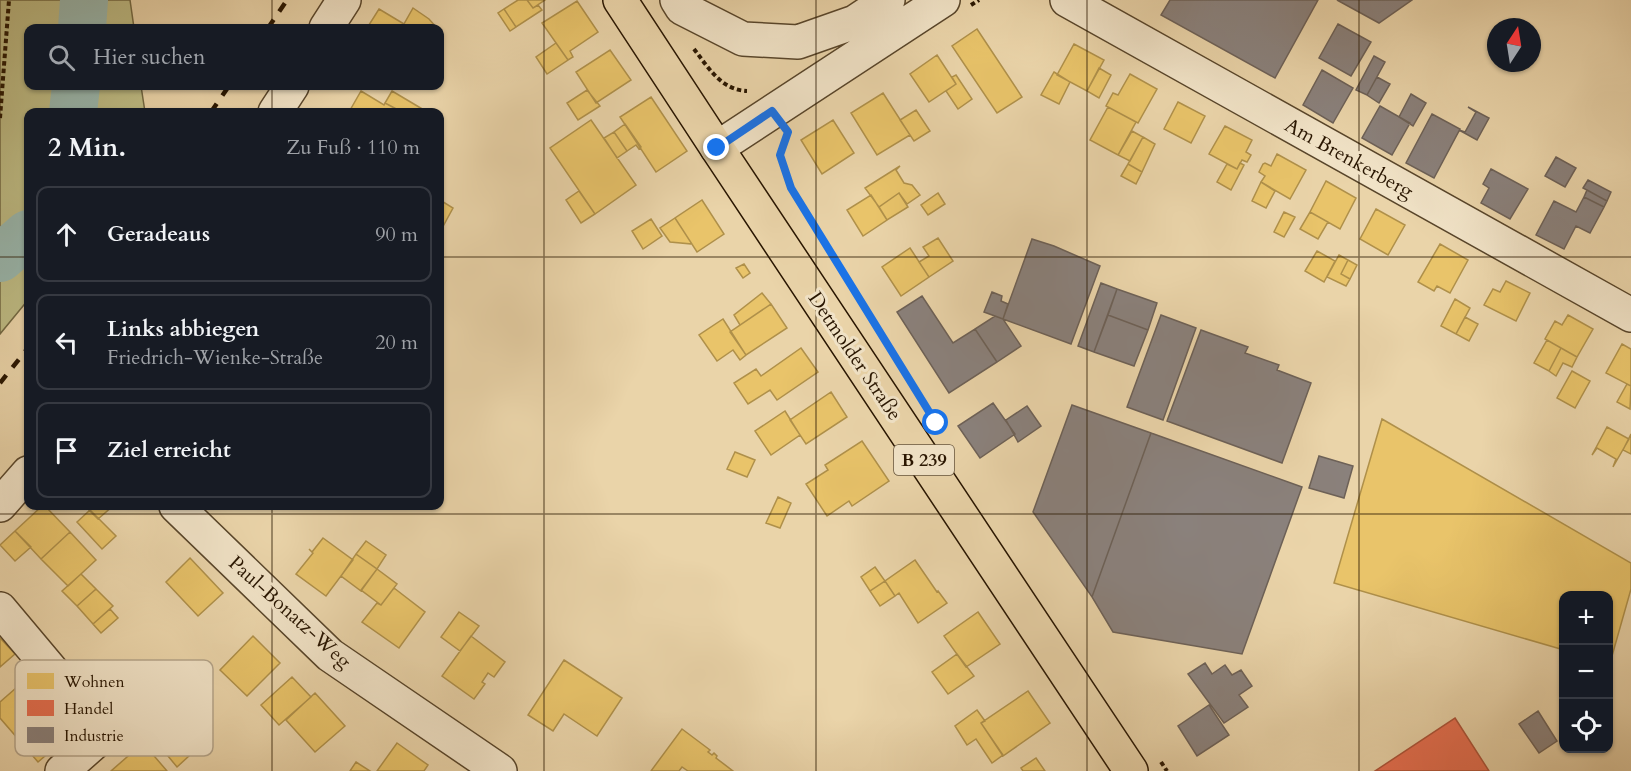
<!DOCTYPE html>
<html lang="de">
<head>
<meta charset="utf-8">
<style>
	body { margin:0; font-family:Cardo,serif; background:#20242c; color:#f1f3f6 }
	.controls { position:absolute; right:18px; bottom:18px; display:grid; overflow:hidden; border-radius:12px; box-shadow:0 2px 4px #0004 }
	.controls button { width:54px; height:54px; display:grid; place-items:center; padding:0; border:0; border-bottom:2px solid #363941; background:#171b24; color:#f1f3f6; font:30px sans-serif }
	.compass { position:absolute; left:1487px; top:18px; width:54px; height:54px; border-radius:50%; background:#171b24; box-shadow:0 2px 4px #0004; rotate:12deg }
	.stop { position:absolute; width:18px; height:18px; margin:-14px; border:4px solid #1a73e8; border-radius:50%; background:#fff }
	.stop.end { background:#1a73e8; border-color:#fff; box-shadow:0 2px 6px #0008 }
	.list { margin:0; padding:0; list-style:none }
	h2 { display:flex; justify-content:space-between; align-items:center; height:78px; margin:0; padding:0 24px; font-size:26px }
	h2 small { font-size:20px; font-weight:400; color:#9ea1a6 }
	.list li { display:grid; grid-template-columns:39px 1fr auto; gap:18px; align-items:center; box-sizing:border-box; height:96px; margin:0 12px 12px; padding:0 12px; border:2px solid #363941; border-radius:12px }
	.list b { display:block; font-size:22px; white-space:nowrap }
	.list p { margin:0; font-size:20px; white-space:nowrap; color:#9ea1a6 }
	.list em { font-size:20px; font-style:normal; color:#9ea1a6 }
	.icon { flex:none; width:33px; height:33px; fill:none; stroke:currentColor; stroke-width:2; stroke-linecap:round; stroke-linejoin:round }
	.map { position:relative; flex:none; width:1631px; height:771px; overflow:hidden }
	.search { position:absolute; background:#171b24; box-shadow:0 2px 4px #0004; left:24px; top:24px; width:420px; height:66px; display:flex; align-items:center; gap:15px; box-sizing:border-box; padding:0 21px; border-radius:12px; color:#9ea1a6; font-size:22px }
	.panel { position:absolute; background:#171b24; box-shadow:0 2px 4px #0004; left:24px; top:108px; width:420px; height:402px; border-radius:12px }
	.map>svg:first-child { display:block }
	.green { fill:#bdbb84; stroke:#726842; stroke-width:1.5 }
	.homes { fill:#e9c46a; stroke:#af904a; stroke-width:1.5 }
	.shops { fill:#e76f51; stroke:#ae5439; stroke-width:1.5 }
	.industry { fill:#8a817c; stroke:#6d6157; stroke-width:1.5 }
	.lines { fill:none; stroke-linecap:round; stroke-linejoin:round }
	.river { stroke:#98b7ae; stroke-width:48 }
	.minor-casing { stroke:#58452a; stroke-width:36 }
	.major-casing { stroke:#281500; stroke-width:36 }
	.path { stroke:#281500; stroke-width:4; stroke-dasharray:4.5 3; stroke-linecap:butt }
	.minor { stroke:#f1e3c7; stroke-width:33 }
	.major { stroke:#ead4a9; stroke-width:33 }
	.rail { stroke:#281500; stroke-width:4.5; stroke-dasharray:10 10; stroke-linecap:butt }
	.route { stroke:#1a73e8; stroke-width:8 }
	.grid { fill:none; stroke:#281500; stroke-width:1.5; stroke-opacity:0.55 }
	.labels { text-anchor:middle; dominant-baseline:central; stroke-width:6; stroke-linejoin:round; paint-order:stroke }
	.shield { fill:#f1e3c7; stroke:#64533c; stroke-width:1.5 }
	.shield-label { font-size:18px; font-weight:bold; fill:#281500 }
	.street-label { font-size:20px; fill:#281500; stroke:#f1e3c7 }
	.key { fill:#f1e3c7; stroke:#b5a58b; stroke-width:1.5 }
	.key-label { font-size:16px; fill:#281500 }
</style>
</head>
<body>
<div class="map">
<svg width="1631" height="771" viewBox="0 0 1631 771">
	<rect width="100%" height="100%" fill="#ead4a9"/>
	<filter id="stains"><feTurbulence type="fractalNoise" baseFrequency=".00333" numOctaves="4"/><feColorMatrix values="0 0 0 0 .2 0 0 0 0 .09 0 0 0 0 .02 0 0 0 .5 -.17"/></filter>
	<radialGradient id="worn" r=".72"><stop offset=".6" stop-color="#630" stop-opacity="0"/><stop offset="1" stop-color="#630" stop-opacity=".3"/></radialGradient>
	<path class="green" d="M0,0H130L134,28H28V86H141L145,112H28V300L0,334Z"/>
	<path class="homes" d="M518,0H527L533,8L538,5L542,10L516,27L504,9Z
		M527,0H545L533,8Z
		M577,1L598,32L570,51L573,57L568,60L542,23Z
		M413,8L429,19L437,28H412L404,24Z
		M379,9L404,24L412,28H367Z
		M504,9L516,27L510,31L498,13Z
		M977,29L1022,97L997,113L952,46Z
		M556,43L568,60L547,74L536,57Z
		M1074,44L1104,60L1087,91L1057,75Z
		M610,50L631,80L596,103L576,72Z
		M937,55L956,84L929,102L910,74Z
		M1099,68L1111,75L1099,98L1087,91Z
		M1054,72L1070,82L1059,104L1041,95Z
		M1130,74L1157,89L1138,123L1106,106L1113,93L1118,95Z
		M956,75L972,99L958,109L946,91L956,84L952,77Z
		M587,90L600,106L578,120L567,103Z
		M361,91L384,105L385,103L402,112H349Z
		M392,91L424,110L422,112H402L385,103Z
		M883,93L910,135L877,155L851,113Z
		M651,97L687,151L656,172L620,117Z
		M1178,102L1205,116L1191,143L1164,129Z
		M1108,107L1136,122L1118,155L1090,140Z
		M916,110L930,131L914,141L900,120Z
		M591,120L636,185L595,214L550,148Z
		M833,120L854,153L822,174L801,140Z
		M625,124L641,147L639,149L636,145L627,151L614,132Z
		M1225,126L1252,140L1246,152L1251,155L1247,162L1242,160L1237,169L1209,154Z
		M1132,131L1143,137L1130,161L1118,155Z
		M614,132L627,151L617,158L604,138Z
		M1143,137L1155,144L1142,172L1128,164Z
		M1277,154L1306,170L1290,199L1261,182L1265,176L1259,172L1263,164L1265,163L1271,166Z
		M1240,163L1244,165L1231,190L1217,182L1227,164L1237,169Z
		M1128,164L1142,172L1136,184L1121,176Z
		M900,166L896,170L904,183L912,185L920,195L907,204L899,193L879,207L865,188Z
		M1326,181L1356,198L1340,229L1310,212Z
		M1261,182L1275,191L1266,208L1252,201Z
		M579,191L595,214L581,223L566,200Z
		M899,193L908,207L887,220L879,207Z
		M938,193L945,204L928,215L921,205Z
		M871,195L887,220L863,236L847,210Z
		M440,200L453,208L440,232Z
		M702,200L724,234L697,252L675,218Z
		M1376,209L1405,225L1388,255L1360,239Z
		M1284,212L1295,217L1284,237L1274,232Z
		M1310,212L1328,222L1318,239L1300,229Z
		M675,218L692,244L670,242L660,228Z
		M651,219L662,236L643,249L632,231Z
		M938,238L953,261L929,277L919,262L929,256L923,247Z
		M1440,244L1468,260L1450,293L1437,286L1434,291L1418,282Z
		M910,248L929,277L901,296L882,267Z
		M1317,251L1335,261L1324,282L1305,271Z
		M1339,255L1348,260L1341,274L1350,279L1346,286L1327,277Z
		M1348,260L1357,265L1350,279L1341,274Z
		M744,264L750,273L743,278L736,268Z
		M1506,281L1530,293L1516,321L1484,305L1493,289L1500,292Z
		M762,293L771,304L740,325L734,315Z
		M1455,299L1470,308L1456,334L1441,326Z
		M771,304L787,328L746,355L730,332Z
		M1568,315L1593,329L1577,357L1545,339L1555,321L1562,325Z
		M1465,317L1478,324L1469,341L1456,334Z
		M723,319L746,355L740,360L733,350L717,361L699,335Z
		M1547,340L1561,348L1549,371L1534,363Z
		M1622,344L1631,349V386L1606,373Z
		M801,348L818,372L777,400L770,390L748,404L734,383L756,369L761,376Z
		M1561,348L1577,357L1572,367L1563,363L1556,376L1549,371Z
		M1572,371L1590,381L1575,408L1557,398Z
		M1627,384L1631,386L1630,409L1617,402Z
		M831,392L847,417L806,444L790,420Z
		M785,411L800,435L771,455L755,431Z
		M1382,419L1631,563V589L1610,663H1608V596H1564V650L1334,583Z
		M1607,427L1629,439L1613,467L1616,459L1597,448L1592,455Z
		M1631,434V454L1623,450Z
		M862,441L889,481L852,506L849,501L827,516L806,484L828,470L825,465Z
		M735,452L755,460L747,477L727,469Z
		M778,497L791,503L780,528L766,523Z
		M42,506H45L70,532L41,559L15,531Z
		M85,506H113L98,519Z
		M90,510L116,536L102,549L77,522Z
		M15,531L31,547L15,561L0,545Z
		M70,532L96,560L68,586L41,559Z
		M323,538L353,560L326,596L296,574L313,553L309,549L312,552Z
		M366,541L386,555L377,569L356,554Z
		M356,554L377,569L361,591L341,576Z
		M190,558L223,593L198,616L166,582Z
		M915,560L937,592L938,591L947,603L918,623L899,593L895,596L885,581Z
		M875,567L885,581L870,591L861,577Z
		M377,569L397,584L381,605L361,590Z
		M81,574L96,589L77,606L62,591Z
		M885,581L895,596L880,606L870,591Z
		M394,588L425,612L399,648L362,622L377,603L381,605Z
		M96,589L113,606L93,624L77,606Z
		M110,609L118,618L101,633L93,624Z
		M459,612L479,626L460,651L441,637Z
		M978,612L1000,644L966,667L944,636Z
		M253,636L280,663L247,696L220,670Z
		M471,636L505,662L494,677L488,673L482,682L485,684L474,699L442,676Z
		M0,638L15,654L0,667Z
		M957,654L974,676L948,694L932,672Z
		M564,660L622,698L597,736L564,714L553,731L528,715Z
		M32,674L78,728L38,762L0,718V702Z
		M292,677L311,697L279,725L261,705Z
		M1028,691L1050,723L1003,756L981,723Z
		M315,693L345,726L315,752L286,720Z
		M977,710L985,721L981,723L1003,755L992,763L976,739L967,745L955,726Z
		M682,729L710,750L708,752L712,755L714,753L717,756L716,758L733,771H688L682,767L679,771H651Z
		M171,735L189,756L177,767L159,745Z
		M143,743L167,771H111Z
		M397,743L428,765L424,771H377Z
		M1036,758L1045,771H1023L1021,768Z
		M356,762L370,771H350Z"/>
	<path class="shops" d="M1455,718L1489,771H1375Z"/>
	<path class="industry" d="M1170,0H1318L1275,78L1161,15Z
		M1337,0H1412L1379,23Z
		M1338,24L1371,42L1351,76L1319,58Z
		M1374,56L1385,62L1367,95L1356,90Z
		M1322,70L1353,88L1333,123L1303,105Z
		M1377,77L1390,84L1379,103L1367,95Z
		M1411,94L1426,103L1413,126L1399,117Z
		M1380,106L1410,123L1392,155L1362,138Z
		M1468,107L1489,118L1477,140L1459,130L1465,132L1476,112Z
		M1432,114L1460,129L1434,178L1406,163Z
		M1556,157L1576,168L1565,187L1545,176Z
		M1491,169L1528,189L1510,219L1481,203L1489,188L1483,184Z
		M1588,180L1611,192L1607,201L1583,188Z
		M1587,190L1607,201L1604,207L1584,197Z
		M1584,197L1604,207L1590,233L1576,226L1564,249L1536,235L1554,201L1576,212Z
		M1032,239L1054,246L1100,266L1071,344L1003,319Z
		M1101,283L1117,289L1094,352L1078,346Z
		M1117,289L1157,303L1148,330L1108,315Z
		M992,292L1002,296L1001,301L1008,304L1003,319L984,312Z
		M922,296L953,343L975,329L997,362L949,393L897,312Z
		M1108,315L1148,330L1134,366L1094,352Z
		M1161,315L1196,328L1163,420L1127,407Z
		M995,316L1003,319L1021,346L997,362L975,329Z
		M1201,330L1248,347L1245,353L1279,365L1277,370L1311,383L1282,463L1167,421Z
		M993,403L1015,434L980,458L958,426Z
		M1072,405L1151,433L1092,597L1033,512Z
		M1027,406L1041,426L1018,442L1006,420Z
		M1151,433L1302,487L1242,654L1113,632L1092,597Z
		M1319,456L1353,466L1344,498L1309,488Z
		M1205,663L1212,674L1225,665L1232,675L1241,670L1252,686L1239,695L1248,707L1224,723L1188,674Z
		M1209,705L1229,735L1197,756L1178,726Z
		M1538,711L1557,741L1539,753L1519,724Z"/>
	<g class="lines">
		<path class="river" d="M82,28L84,0
			M73,112L76,86
			M0,258L28,234"/>
		<g class="minor-casing">
			<path id="minor" d="M677,0L682,8L743,39L798,42L855,22L888,0
				M1067,0L1631,315
				M326,28L344,0
				M275,112L292,86
				M717,148L943,0
				M0,505L28,473
				M176,506L330,655L500,771
				M0,609L89,715
				M62,771L122,718"/>
		</g>
		<g class="major-casing">
			<path id="major" d="M620,0L717,148L1131,771"/>
		</g>
		<path class="path" d="M971,5L979,0
			M694,49C708,67 721,90 747,91
			M0,118L9,0
			M785,141L780,155L791,188L905,372
			M1161,762L1167,771"/>
		<use href="#minor" class="minor"/>
		<use href="#major" class="major"/>
		<path class="rail" d="M268,28L287,0
			M211,112L229,86
			M0,383L28,348"/>
	</g>
	<g class="lines">
		<path class="route" d="M717,148L772,111L788,132L780,155L791,188L936,423"/>
	</g>
	<path class="grid" d="M272,0V28M544,0V771M816,0V771M1087,0V771M1359,0V771M272,86V112M0,257H28M440,257H1631M272,506V771M0,514H1631"/>
	<g class="labels">
		<rect class="shield" x="894" y="445" width="60" height="30" rx="4.5"/>
		<g class="shield-label">
			<text x="924" y="460">B 239</text>
		</g>
		<g class="street-label">
			<text transform="translate(1349 158) rotate(29)">Am Brenkerberg</text>
			<text transform="translate(855 356) rotate(56)">Detmolder Straße</text>
			<text transform="translate(290 612) rotate(42)">Paul-Bonatz-Weg</text>
		</g>
	</g>
	<rect x="15" y="660" width="198" height="96" rx="9" class="key"/>
	<rect x="27" y="673" width="27" height="16" fill="#e9c46a"/>
	<rect x="27" y="700" width="27" height="16" fill="#e76f51"/>
	<rect x="27" y="727" width="27" height="16" fill="#8a817c"/>
	<g class="key-label">
		<text x="64" y="687">Wohnen</text>
		<text x="64" y="714">Handel</text>
		<text x="64" y="741">Industrie</text>
	</g>
	<rect width="100%" height="100%" filter="url(#stains)"/>
	<rect width="100%" height="100%" fill="url(#worn)"/>
</svg>
<div class="controls">
<button>+</button>
<button>−</button>
<button><svg class="icon" aria-label="locate" viewBox="0 0 24 24"><circle cx="12" cy="12" r="6"/><path d="M12 2v4M12 18v4M2 12h4M18 12h4"/></svg></button>
</div>
<svg class="compass" viewBox="-18 -18 36 36"><path d="M0-13l5 13h-10z" fill="#e53935"/><path d="M0 13l5-13h-10z" fill="#9ea1a6"/></svg>
<div class="stop" style="left:936px;top:423px"></div>
<div class="stop end" style="left:717px;top:148px"></div>
<div class="search"><svg class="icon" aria-label="search" viewBox="0 0 24 24"><circle cx="10" cy="10" r="6"/><path d="M15 15l6 6"/></svg>Hier suchen</div>
<section class="panel">
<h2>2 Min.<small>Zu Fuß · 110 m</small></h2>
<ul class="list">
<li><svg class="icon" aria-label="ahead" viewBox="0 0 24 24"><path d="M12 20V5M6 11l6-6 6 6"/></svg><div><b>Geradeaus</b></div><em>90 m</em></li>
<li><svg class="icon" aria-label="left" viewBox="0 0 24 24"><path d="M17 20v-9H6M10 6l-5 5 5 5"/></svg><div><b>Links abbiegen</b><p>Friedrich-Wienke-Straße</p></div><em>20 m</em></li>
<li><svg class="icon" aria-label="arrive" viewBox="0 0 24 24"><path d="M6 21V4h12l-3 4 3 4H6"/></svg><div><b>Ziel erreicht</b></div></li>
</ul>
</section>
</div>
</body>
</html>
